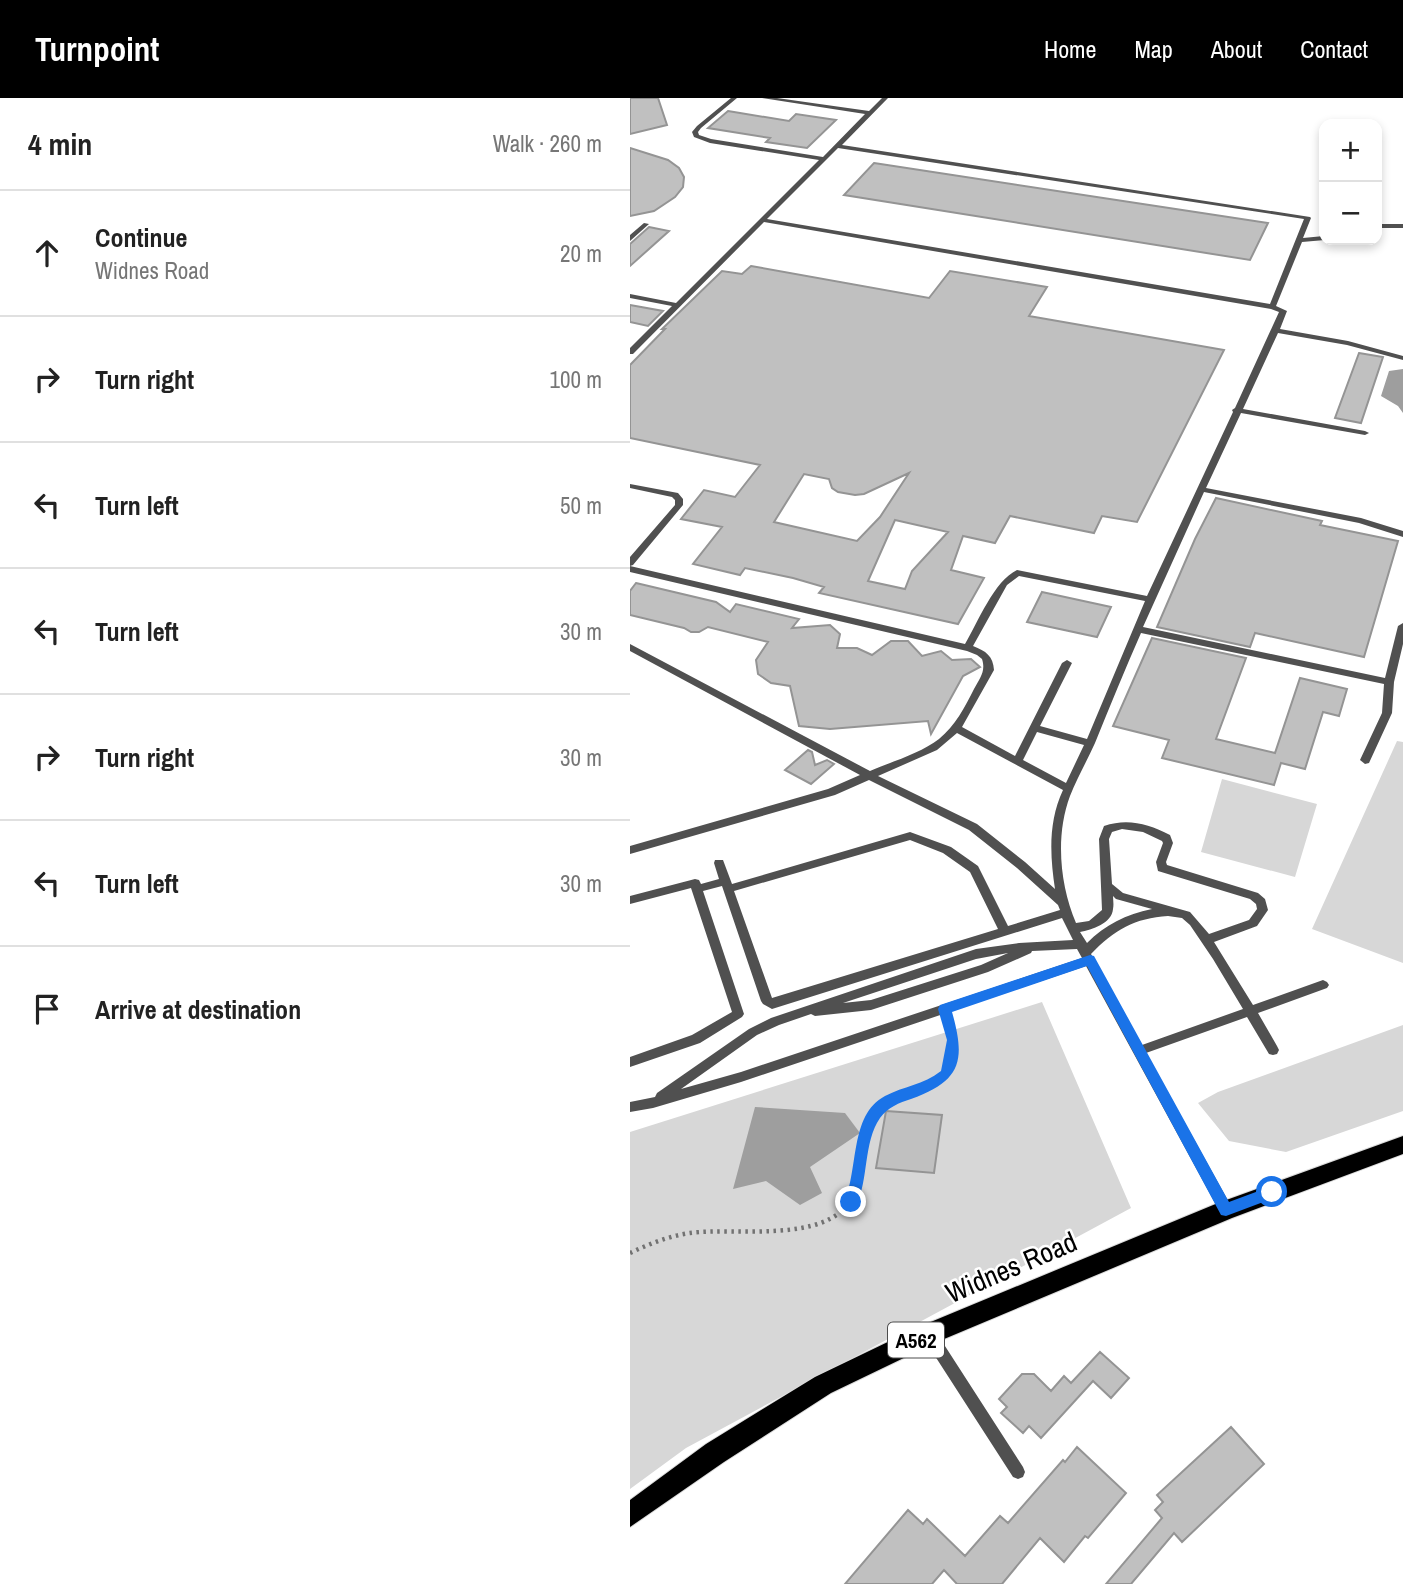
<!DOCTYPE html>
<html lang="en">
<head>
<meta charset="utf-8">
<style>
	body { margin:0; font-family:"Archivo Narrow",sans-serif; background:#f2f2f2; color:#222 }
	.controls { position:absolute; right:21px; top:21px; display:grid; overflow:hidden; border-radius:14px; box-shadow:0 4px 10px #0003 }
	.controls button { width:63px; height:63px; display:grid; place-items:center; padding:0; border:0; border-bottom:2px solid #e0e0e0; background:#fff; color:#222; font:35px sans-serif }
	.stop { position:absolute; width:21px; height:21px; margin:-16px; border:5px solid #1a73e8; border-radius:50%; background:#fff }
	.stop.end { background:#1a73e8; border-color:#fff; box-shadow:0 2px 7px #0008 }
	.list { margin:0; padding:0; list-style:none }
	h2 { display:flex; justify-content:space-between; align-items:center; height:91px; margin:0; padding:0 28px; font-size:30px }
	h2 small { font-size:23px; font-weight:400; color:#767676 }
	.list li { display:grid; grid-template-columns:46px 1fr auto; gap:21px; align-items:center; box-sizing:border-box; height:126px; padding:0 28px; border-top:2px solid #e0e0e0 }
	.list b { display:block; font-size:26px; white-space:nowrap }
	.list p { margin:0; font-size:23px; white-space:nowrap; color:#767676 }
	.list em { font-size:23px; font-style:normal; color:#767676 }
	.icon { flex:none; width:38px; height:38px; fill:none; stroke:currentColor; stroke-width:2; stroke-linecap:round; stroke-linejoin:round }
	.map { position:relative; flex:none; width:773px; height:1486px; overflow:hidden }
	header { display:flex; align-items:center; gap:42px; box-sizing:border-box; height:98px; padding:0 35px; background:#000; color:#fff }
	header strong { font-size:33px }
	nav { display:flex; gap:38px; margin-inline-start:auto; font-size:24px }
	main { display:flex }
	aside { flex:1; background:#fff }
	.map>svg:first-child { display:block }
	.green { fill:#d7d7d7 }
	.water { fill:#9e9e9e }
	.building { fill:#c0c0c0; stroke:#949494; stroke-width:2; fill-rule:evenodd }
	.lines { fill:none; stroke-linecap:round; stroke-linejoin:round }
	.primary-casing { stroke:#dbdbdb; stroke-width:2 }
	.path-far1 { stroke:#727272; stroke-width:3.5; stroke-dasharray:2 3.5; stroke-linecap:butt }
	.path { stroke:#727272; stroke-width:4.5; stroke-dasharray:2.5 4.5; stroke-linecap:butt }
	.lane { fill:#505050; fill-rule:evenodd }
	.primary { fill:#000; fill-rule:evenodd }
	.route { fill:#1a73e8 }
	.labels { text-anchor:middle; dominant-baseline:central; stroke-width:5; stroke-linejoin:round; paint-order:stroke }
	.shield { fill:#fff; stroke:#4c4c4c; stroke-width:2 }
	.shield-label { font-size:21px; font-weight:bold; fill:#000 }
	.near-street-label { font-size:28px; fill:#000; stroke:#fff }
</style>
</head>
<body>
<header>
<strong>Turnpoint</strong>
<nav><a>Home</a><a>Map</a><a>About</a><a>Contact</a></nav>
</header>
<main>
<aside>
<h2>4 min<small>Walk · 260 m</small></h2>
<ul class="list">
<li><svg class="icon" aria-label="ahead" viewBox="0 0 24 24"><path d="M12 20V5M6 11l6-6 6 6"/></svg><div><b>Continue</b><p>Widnes Road</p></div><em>20 m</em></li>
<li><svg class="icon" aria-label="right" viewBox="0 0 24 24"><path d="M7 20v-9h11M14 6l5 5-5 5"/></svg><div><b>Turn right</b></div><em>100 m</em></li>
<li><svg class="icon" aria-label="left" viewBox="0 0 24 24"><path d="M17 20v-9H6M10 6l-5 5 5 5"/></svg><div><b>Turn left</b></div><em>50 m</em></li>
<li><svg class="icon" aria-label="left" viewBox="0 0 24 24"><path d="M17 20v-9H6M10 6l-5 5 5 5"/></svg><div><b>Turn left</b></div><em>30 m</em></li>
<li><svg class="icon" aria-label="right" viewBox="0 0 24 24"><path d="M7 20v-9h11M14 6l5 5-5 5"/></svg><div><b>Turn right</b></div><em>30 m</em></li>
<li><svg class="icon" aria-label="left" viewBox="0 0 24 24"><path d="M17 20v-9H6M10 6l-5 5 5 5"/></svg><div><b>Turn left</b></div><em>30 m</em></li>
<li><svg class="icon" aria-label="arrive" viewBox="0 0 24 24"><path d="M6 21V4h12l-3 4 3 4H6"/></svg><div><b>Arrive at destination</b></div></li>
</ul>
</aside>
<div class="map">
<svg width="773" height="1486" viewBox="0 0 773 1486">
	<rect width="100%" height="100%" fill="#fff"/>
	<path class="green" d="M767,643L773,644V865L682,831Z
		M592,681L687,706L665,779L571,754Z
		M412,904L501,1110L56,1350L0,1391V1034Z
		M773,927V1013L656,1054L599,1043L568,1005L588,994Z"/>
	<path class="water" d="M773,271V315L768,308L751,298L759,273Z
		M125,1009L215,1015L230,1035L180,1069L192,1095L170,1107L136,1083L103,1091Z"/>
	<path class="building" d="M0,0H28L37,27L0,36Z
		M98,13L159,23L166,16L206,22L177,50L136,44L140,40L78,30Z
		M0,50L38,62L49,70L54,79L53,89L45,99L24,113L0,118Z
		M244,65L572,115L638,125L620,162L214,97Z
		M19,129L39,133L0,168V146Z
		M121,168L299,200L320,173L417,189L399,218L594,252L507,424L472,418L464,435L380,418L365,445L333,438L321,472L354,480L328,526L189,495L194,489L163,480L115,470L110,477L63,466L92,429L51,421L74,392L105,399L130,367L0,340V267L35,231H32L92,173L112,176ZM279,375L250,419L227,443L144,424L174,376L199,381L202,390L208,394L225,397L234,396ZM265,422L318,434L282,473L275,491L238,483Z
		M0,207L33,213L18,228L0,224Z
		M729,255L753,259L731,325L705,320Z
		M586,400L692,423L690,427L768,443L734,559L625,535L620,549L527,529L565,441Z
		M6,485L86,504L100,514L106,506L169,521L162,530L200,527L210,536L207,550H227L242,557L261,543H278L292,558L311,553L322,562L341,561L350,569L333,578L301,636L298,623L200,631L169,628L160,588L141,585L128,576L126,562L138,544L78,529L69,534H61L54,530L0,517V493Z
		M412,494L481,509L467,539L397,524Z
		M522,540L616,560L586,641L645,655L670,580L717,591L709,618L693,614L675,671L651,665L644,687L532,660L539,642L483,628Z
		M178,652L182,654L185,667L197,662L204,666L181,686L155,672Z
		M256,1013L312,1017L304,1075L246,1070Z
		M470,1254L499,1280L481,1300L463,1283L411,1340L399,1328L393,1335L371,1315L377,1309L369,1301L392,1276H404L421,1293L434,1278L441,1285Z
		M601,1329L634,1366L552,1444L544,1435L501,1486H476L532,1420L525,1412L533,1404L527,1397Z
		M447,1349L496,1395L458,1440L455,1438L434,1464L410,1440L372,1486H327L314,1472L302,1486H215L278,1412L293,1426L297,1421L335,1458L370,1418L378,1425L433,1362L435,1364Z"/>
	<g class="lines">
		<g class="primary-casing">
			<path id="primary" d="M773,1038V1056L602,1120L307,1244L201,1295L94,1364L0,1429V1402L76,1346L185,1279L291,1228L588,1105Z"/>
		</g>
		<path class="path-far1" d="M318,970L322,951L319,923"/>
		<path class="path" d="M0,1155C19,1146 39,1138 60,1135C105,1129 194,1146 221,1102C237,1076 229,1041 246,1016C266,989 304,999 319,968"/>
		<path class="lane" d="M101,0H107L71,30L68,34L69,37L81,41L193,59L235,16L132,0H147L239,13L252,0H258L212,47L680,119L681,120L673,140L694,138L695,142L672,144L646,208L657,213L650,231L718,243L773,258V262L717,247L648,235L613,311L735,333L739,335L735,337L611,315L576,390L731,420L773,433V439L729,425L574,394L513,529L755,580L768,528L773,525V546L764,584L762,615L739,665L735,666L730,662L752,615L754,586L511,535C495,571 480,608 465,645C457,663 447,680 440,698C425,738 430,788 446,825L459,823L472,812L469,741L474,728C498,720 518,726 540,737L543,745L536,764L537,767L628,795L635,801L638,812L627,828L584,844L623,907L693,882L697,884L699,887L697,890L628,915L647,948L649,952L647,956L643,957L639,956L617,919L516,955L601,1108L602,1112L601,1116L596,1118L591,1116L456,868L111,984L23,1010L0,1014V1004L25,999L27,995L119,931L141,920L346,851L389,845L443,842L432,820L142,911L133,906L131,903L92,788L73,793L114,916L112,919L70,945L0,969V959L62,937L102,914L61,790L0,806V798L65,781L69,782L71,786L89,781L84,765L85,762H93L102,786L280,734L321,749L348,768L378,828L430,812L428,807L387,770L339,732L239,682L205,697L0,756V748L198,691L230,677L0,553V546L240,673C261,664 291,655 309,641C325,628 335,609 344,591C350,580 356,573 352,561L347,557L337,553L0,474V468L335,546C348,524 364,483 387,472L517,498L603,314L602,312L605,310L649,214L641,211L134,124L3,256H0V250L42,208L0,200V196L46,205L189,62L80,45L64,39L62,34L67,28ZM208,50L674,121L640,206L137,121ZM389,478L515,503L457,641L410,628L442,565L437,562L432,565L385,658L332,629L364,572C363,558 356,553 343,548L377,487ZM407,634L454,647L436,685L393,662ZM327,635L433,692C418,724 420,758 425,791L395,764L347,726L248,678L307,652ZM492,731L513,734L532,743L533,745L526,764L528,773L620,801L626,806L627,811L619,822L579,836L560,814L493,795L482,786L479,741L482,734ZM280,742L313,755L340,774L368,831L142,900L104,793ZM483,798L486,801L522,811C496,816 475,827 457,845L450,834C462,832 482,825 483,811C484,806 483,802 483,798ZM538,818L552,820L560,827L583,861L613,911L512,947L461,856C484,832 505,820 538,818ZM447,851L452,860L111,974L51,991L127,937L149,927L181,916L185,918L241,912L358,874L401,855L402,853ZM378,855L351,867L241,902L213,905L346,861Z
			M14,125L19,126L0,143V137Z
			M747,126H773V130H747Z
			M0,386L48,395L53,401V407L3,467L0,468V459L45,407V402L42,399L0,390Z
			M299,1229L304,1231L393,1369L395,1374L393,1379L388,1381L383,1379L294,1241L292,1236L294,1231Z"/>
		<use href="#primary" class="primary"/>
	</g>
	<path class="route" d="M460,857L464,858L599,1104L642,1088L647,1090V1099L596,1118L591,1117L457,868L322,914C336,963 331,983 281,1001C269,1005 258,1009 250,1020C233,1045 239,1081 226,1108H216L214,1104C229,1072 219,1017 255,998C274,988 293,987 311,973L317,942L308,911L310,907Z"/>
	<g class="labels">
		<rect class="shield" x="258" y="1224.5" width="56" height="35" rx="5"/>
		<g class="shield-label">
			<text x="286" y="1242">A562</text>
		</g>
		<g class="near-street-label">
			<text transform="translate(381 1169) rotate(-23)">Widnes Road</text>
		</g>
	</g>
</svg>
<div class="controls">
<button>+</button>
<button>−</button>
</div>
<div class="stop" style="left:642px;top:1094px"></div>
<div class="stop end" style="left:221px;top:1104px"></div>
</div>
</main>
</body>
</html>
